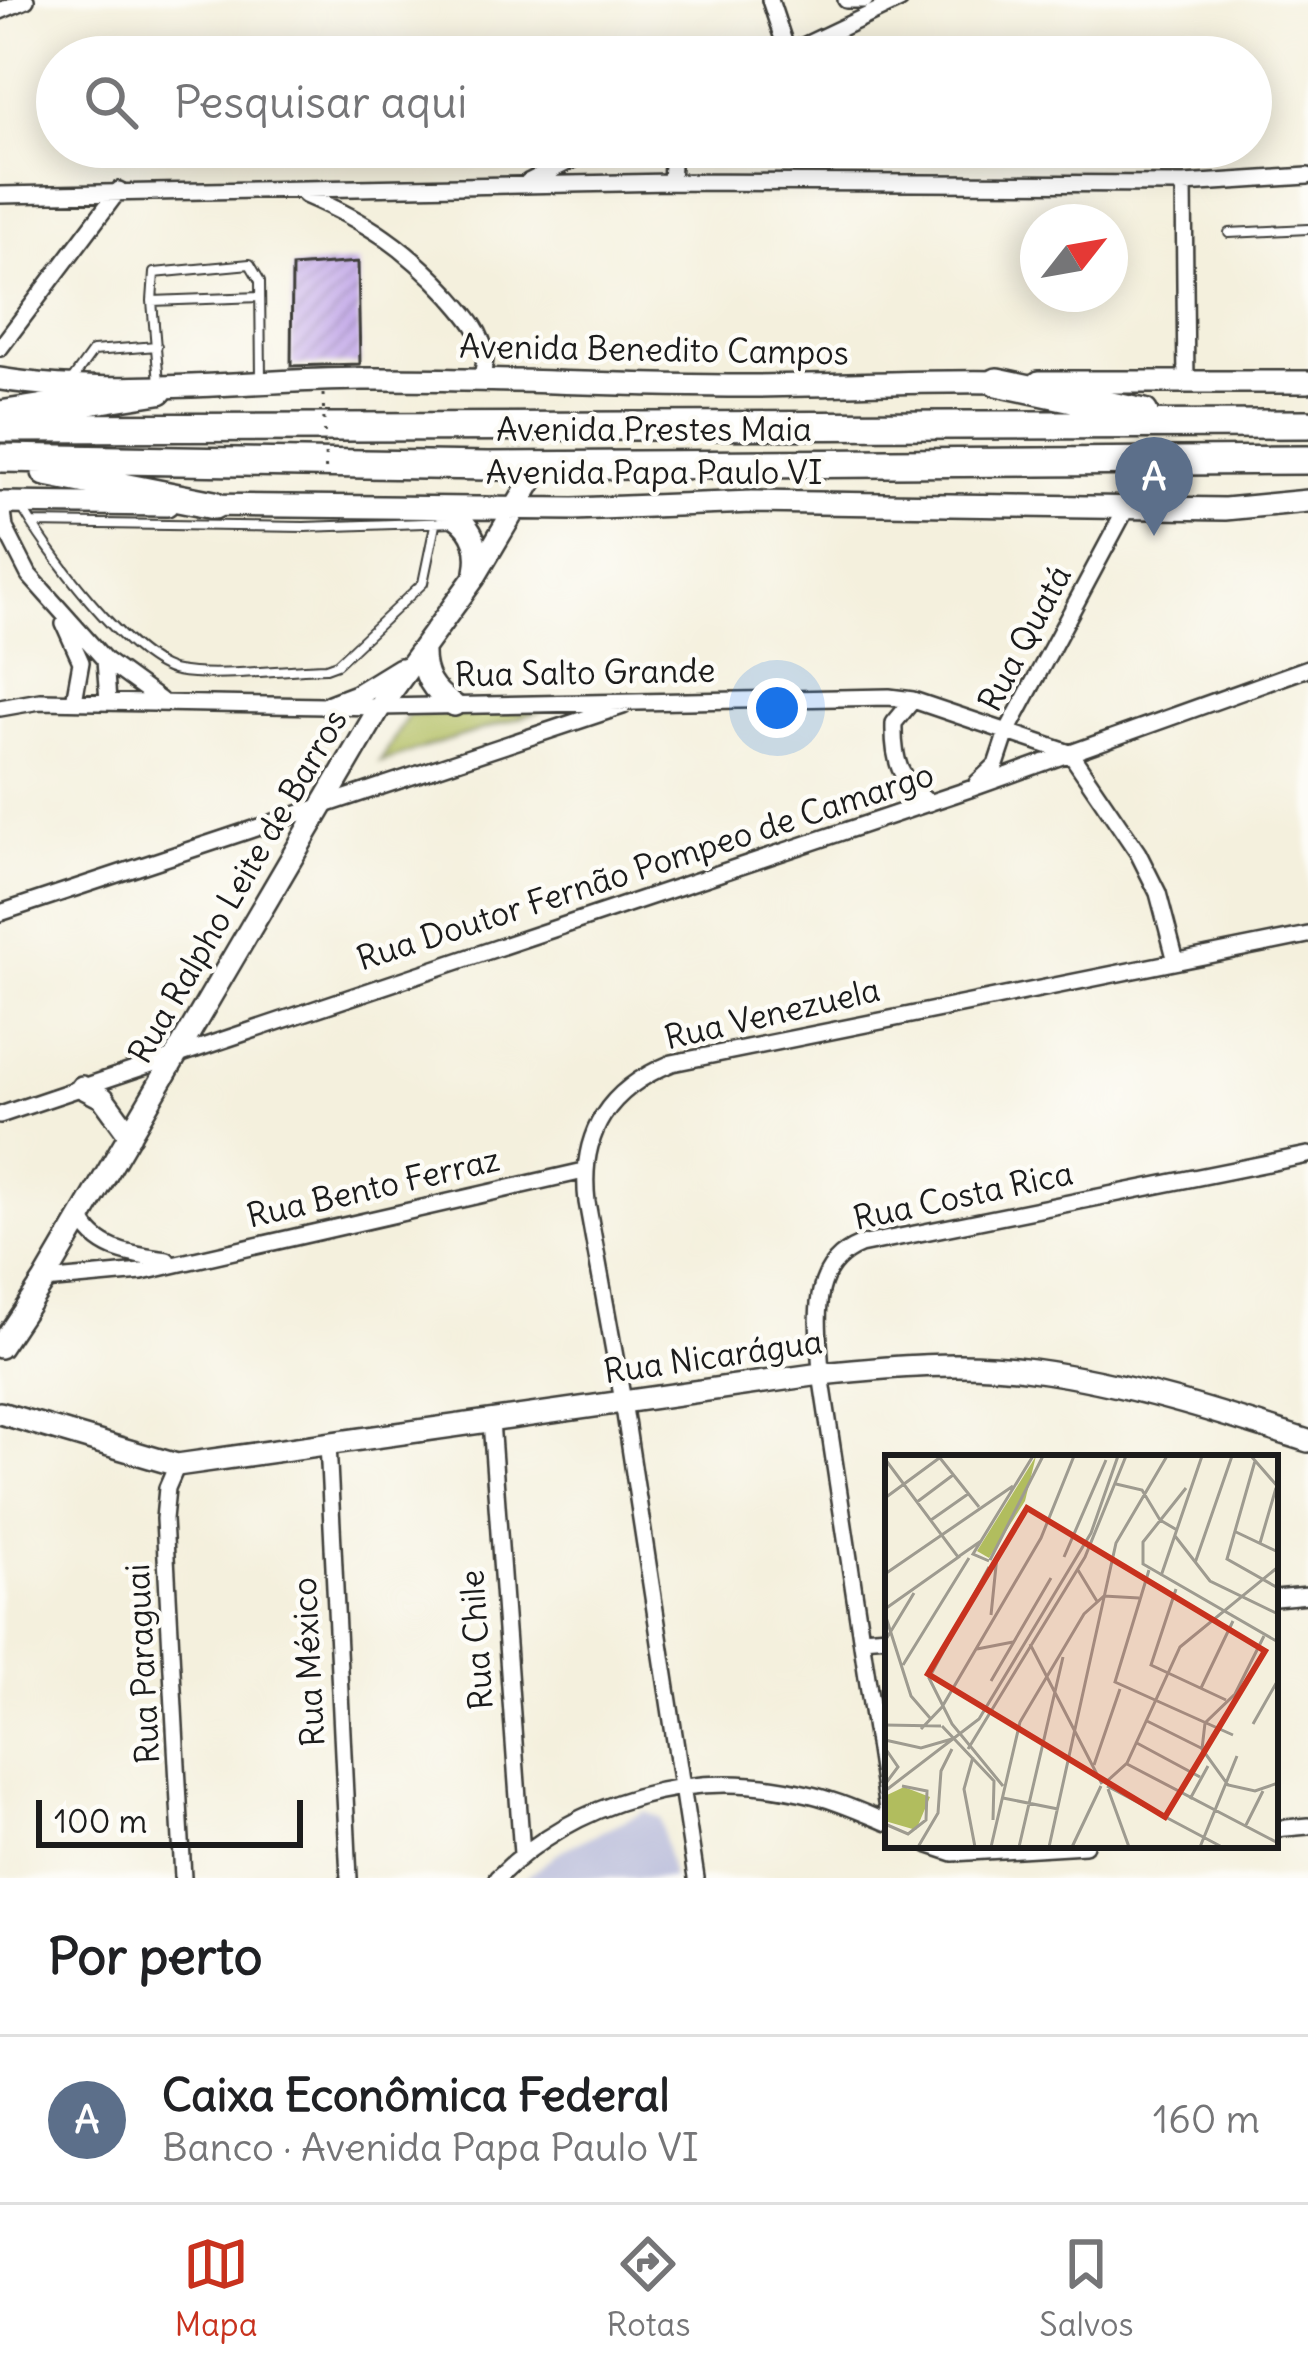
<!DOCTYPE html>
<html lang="pt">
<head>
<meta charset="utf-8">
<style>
	body { margin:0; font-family:Delius,sans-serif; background:#f2f2f2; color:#202124 }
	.compass { position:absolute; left:1020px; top:204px; width:108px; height:108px; border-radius:50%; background:#fff; box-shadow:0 6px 30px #0003; rotate:59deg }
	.scale { position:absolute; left:36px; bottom:30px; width:267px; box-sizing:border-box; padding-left:12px; border:6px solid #1c1c1c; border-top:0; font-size:33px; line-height:42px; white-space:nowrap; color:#1c1c1c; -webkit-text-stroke:9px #fdfcf7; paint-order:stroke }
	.you { position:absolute; left:777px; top:708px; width:42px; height:42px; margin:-30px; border:9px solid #fff; border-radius:50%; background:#1a73e8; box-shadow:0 0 0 18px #1a73e833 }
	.badge { display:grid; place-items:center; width:78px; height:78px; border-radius:50%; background:#c8321e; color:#fff; font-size:39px; font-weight:700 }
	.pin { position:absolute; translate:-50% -99px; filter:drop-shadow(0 3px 6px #0008) }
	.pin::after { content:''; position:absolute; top:63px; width:42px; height:36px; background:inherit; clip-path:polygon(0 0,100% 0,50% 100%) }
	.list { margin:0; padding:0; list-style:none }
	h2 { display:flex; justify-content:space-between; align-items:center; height:156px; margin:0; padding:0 48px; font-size:51px }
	h2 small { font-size:39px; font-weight:400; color:#757577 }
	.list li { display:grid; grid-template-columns:78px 1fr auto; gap:36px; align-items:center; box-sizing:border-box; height:168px; padding:0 48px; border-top:3px solid #e0e0e0 }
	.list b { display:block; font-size:45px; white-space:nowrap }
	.list p { margin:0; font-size:39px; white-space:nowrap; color:#757577 }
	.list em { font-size:39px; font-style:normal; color:#757577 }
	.icon { flex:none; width:66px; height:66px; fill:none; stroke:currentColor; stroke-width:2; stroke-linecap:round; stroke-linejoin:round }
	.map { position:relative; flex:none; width:1308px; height:1878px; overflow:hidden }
	.search { position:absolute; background:#fff; box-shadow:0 6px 30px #0003; left:36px; right:36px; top:36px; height:132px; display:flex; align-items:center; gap:30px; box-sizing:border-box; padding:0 42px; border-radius:66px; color:#757577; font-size:45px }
	.sheet { height:324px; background:#fff }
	nav { display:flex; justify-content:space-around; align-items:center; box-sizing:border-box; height:168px; border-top:3px solid #e0e0e0; background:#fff; font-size:33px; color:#757577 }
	nav a { display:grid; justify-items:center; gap:6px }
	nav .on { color:#c8321e }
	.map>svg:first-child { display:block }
	.industrial { fill:#c0c2dd }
	.park { fill:#b1bd5e; stroke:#666c3d; stroke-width:3 }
	.building { fill:url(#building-hatch) }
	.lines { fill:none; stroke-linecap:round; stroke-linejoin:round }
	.lane-casing { stroke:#3c3c39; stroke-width:12 }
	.street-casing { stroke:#3c3c39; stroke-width:20 }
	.secondary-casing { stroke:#3c3c39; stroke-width:26 }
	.highway-casing { stroke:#3c3c39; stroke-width:32 }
	.lane { stroke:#fff; stroke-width:8 }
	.street { stroke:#fff; stroke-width:15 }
	.secondary { stroke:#fff; stroke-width:21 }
	.highway { stroke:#fff; stroke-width:27 }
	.path-bridge { stroke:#3c3c39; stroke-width:3; stroke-dasharray:3 9; stroke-linecap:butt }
	.labels { text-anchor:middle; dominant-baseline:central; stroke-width:9; stroke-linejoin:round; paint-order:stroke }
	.street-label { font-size:33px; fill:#1c1c1c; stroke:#fdfcf7 }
	.inset-road { fill:none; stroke:#9e9b90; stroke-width:3 }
	.view { fill:#c8321e; fill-opacity:0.15; stroke:#c8321e; stroke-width:6 }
	.inset-edge { fill:none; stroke:#1c1c1c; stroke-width:6 }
</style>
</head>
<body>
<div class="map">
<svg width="1308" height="1878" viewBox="0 0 1308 1878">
	<defs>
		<pattern id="building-hatch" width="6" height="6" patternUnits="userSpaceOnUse" patternTransform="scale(3)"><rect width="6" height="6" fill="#bda1e7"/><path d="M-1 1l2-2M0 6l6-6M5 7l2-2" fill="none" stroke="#9982ba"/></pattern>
	</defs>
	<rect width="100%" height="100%" fill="#fdfcf7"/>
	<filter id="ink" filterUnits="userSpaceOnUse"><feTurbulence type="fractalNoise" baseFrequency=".00833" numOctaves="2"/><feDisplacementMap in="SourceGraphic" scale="24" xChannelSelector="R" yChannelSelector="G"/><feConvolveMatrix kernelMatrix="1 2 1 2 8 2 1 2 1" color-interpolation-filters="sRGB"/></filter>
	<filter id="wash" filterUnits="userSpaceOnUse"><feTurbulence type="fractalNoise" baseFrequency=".004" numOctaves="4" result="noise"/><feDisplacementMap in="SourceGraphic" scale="48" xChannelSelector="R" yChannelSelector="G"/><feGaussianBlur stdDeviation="2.7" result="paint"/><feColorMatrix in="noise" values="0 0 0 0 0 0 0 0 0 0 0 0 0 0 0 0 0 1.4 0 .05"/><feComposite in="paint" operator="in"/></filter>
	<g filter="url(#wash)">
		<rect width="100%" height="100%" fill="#f4f0dd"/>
		<path class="industrial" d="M645,1811L660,1818L672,1878H525L562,1850Z"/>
		<path class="park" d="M544,710L380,762L408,715Z"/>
		<g id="blocks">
			<path class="building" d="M358,262L360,364L291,366L292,267Z"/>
		</g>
	</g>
	<g filter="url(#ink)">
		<use href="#blocks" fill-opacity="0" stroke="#3c3c39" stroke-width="3"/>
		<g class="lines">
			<g class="lane-casing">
				<path id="lane" d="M1229,233L1308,229
					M152,301L260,297
					M72,380L93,351L157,346
					M159,383L152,301L154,273L250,264L260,281L261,379
					M21,505C44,548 129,662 177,671C213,678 286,669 326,668L337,664L423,583L435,525
					M32,523L304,527L455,522"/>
			</g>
			<g class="street-casing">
				<path id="street" d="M770,0L783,39L781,56
					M846,0H865
					M0,11L26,0
					M780,57L900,0
					M528,182L598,147
					M671,182L673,147
					M1184,184L1186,384
					M0,195L671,182L1184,184L1308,176
					M305,195C368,222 405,247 451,297C465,313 483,332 485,354C486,362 482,373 481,382
					M0,348L119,190
					M2,503L5,528L29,575L105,660L108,701
					M64,624L81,662L74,701
					M105,660L160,700
					M913,700L894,723C893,760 899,780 929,803
					M0,708L40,701L380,707L889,697L913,700L1070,753L1138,853L1158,893L1176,961
					M977,783L996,765L1007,732L1126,509
					M0,913L623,706
					M0,1115L970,789L1308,668
					M81,1217C96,1252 134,1255 167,1260
					M44,1281L142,1272L584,1171
					M491,1421L522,1854
					M328,1443L349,1878
					M177,1465L167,1488L164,1519L183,1878
					M1275,1598L1308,1595
					M861,1638L888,1636
					M888,1816L821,1374C819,1325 806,1267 860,1245L1308,1155
					M1275,1829L1308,1826
					M929,1845L953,1853L1085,1845
					M497,1878C576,1800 691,1768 799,1792C830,1798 859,1811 888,1823
					M696,1878L623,1401L587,1202C579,1132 609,1089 672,1063L1308,935"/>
			</g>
			<g class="secondary-casing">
				<path id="secondary" d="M0,379C121,398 241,380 363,379C490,378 617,386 744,386C832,386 920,380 1007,382
					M1039,382H1308
					M0,503L167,505
					M199,505L574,509L752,502L1225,509L1308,501
					M439,508C468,519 482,541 476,572
					M423,649C422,675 432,691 454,705
					M330,706L356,696L400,669
					M82,1087L103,1098L130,1135
					M0,1347L44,1281L380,707L474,578L541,465
					M0,1413L177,1465L821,1374C890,1367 963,1360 1032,1370C1127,1383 1218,1412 1308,1441"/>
			</g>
			<g class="highway-casing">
				<path id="highway" d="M997,382L1144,413
					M0,415L159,390
					M0,428L1308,424
					M0,458L488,466L1308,460
					M46,472L214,505"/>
			</g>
			<use href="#lane" class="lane"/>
			<use href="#street" class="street"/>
			<use href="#secondary" class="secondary"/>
			<use href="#highway" class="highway"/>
			<path class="path-bridge" d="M323,394L326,479"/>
		</g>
	</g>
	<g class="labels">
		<g class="street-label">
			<text transform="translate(654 349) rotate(1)">Avenida Benedito Campos</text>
			<text x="654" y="429">Avenida Prestes Maia</text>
			<text x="654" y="472">Avenida Papa Paulo VI</text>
			<text transform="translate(1024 638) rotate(-62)">Rua Quatá</text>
			<text transform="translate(585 672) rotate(-1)">Rua Salto Grande</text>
			<text transform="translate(645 866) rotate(-18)">Rua Doutor Fernão Pompeo de Camargo</text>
			<text transform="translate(237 886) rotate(-60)">Rua Ralpho Leite de Barros</text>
			<text transform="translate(772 1013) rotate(-13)">Rua Venezuela</text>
			<text transform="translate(373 1187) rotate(-13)">Rua Bento Ferraz</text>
			<text transform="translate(963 1195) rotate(-12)">Rua Costa Rica</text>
			<text transform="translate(713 1356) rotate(-8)">Rua Nicarágua</text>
			<text transform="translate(476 1640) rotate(-94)">Rua Chile</text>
			<text transform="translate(308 1662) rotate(-93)">Rua México</text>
			<text transform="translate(142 1664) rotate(-93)">Rua Paraguai</text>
		</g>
	</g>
	<g transform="translate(885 1455)">
		<rect width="393" height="393" fill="#f4f0dd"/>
		<path d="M19,332L45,342L31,375L0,366V341Z" fill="#b1bd5e"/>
		<path d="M151,1L140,46L104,103L92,96Z" fill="#b1bd5e"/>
		<path class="inset-road" d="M366,1L393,32M55,3L94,52M0,4L73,102L96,86M370,6L342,104L393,133M231,29L257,35L275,65L292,75M301,33L258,87V109L393,187M0,43L57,1M32,47L68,20M46,65L83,39M351,77L393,97M290,81L325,126L393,159M375,88L391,33M179,102L221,5M105,105L158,1M104,106L88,99L148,1M310,108L347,1M104,112L44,223L67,269L118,331M193,115L213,148M264,115L230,227L348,280M0,119L128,31M276,121L317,1M291,134L266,210L341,245M0,154L75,101M0,159L26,241L45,263M106,160L112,101M379,181L350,239L320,268L317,294L343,330L370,336L393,328M0,186L29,138M145,189L217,329M92,194L128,187M18,210L84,103M106,226L166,123M316,233L348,166M260,265L316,293M368,269L393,225M0,270L56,271M57,271L109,326L108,365M36,274L57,252L156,83L189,1M0,285L36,293L67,284M250,287L315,322M0,293L13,312L1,328M83,294L200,102L241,1M88,302L79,334L90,392M242,309L393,388M209,310L235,234M220,328L242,308L295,192L393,112M222,331L337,392M223,334L244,392M0,336L94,264L206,78L233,1M118,343L173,354M305,344L323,311M0,369L23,379L41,365L42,336L17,331M360,372L378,336M33,392L53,358L56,316L67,294M106,392L135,267L199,159L219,141L254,143M134,392L178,202M164,392L231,88L282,1M187,392L216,331M315,392L352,301"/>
		<path class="view" d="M142,53L380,196L280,362L43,219Z"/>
		<rect width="393" height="393" class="inset-edge"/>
	</g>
</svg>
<svg class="compass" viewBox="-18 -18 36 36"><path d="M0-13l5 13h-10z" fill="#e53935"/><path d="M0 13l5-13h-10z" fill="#757577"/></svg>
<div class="scale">100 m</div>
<div class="you"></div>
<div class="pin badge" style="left:1154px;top:536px;background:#5c6f8a">A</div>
<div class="search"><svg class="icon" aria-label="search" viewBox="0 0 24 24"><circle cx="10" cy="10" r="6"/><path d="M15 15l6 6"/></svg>Pesquisar aqui</div>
</div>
<section class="sheet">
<h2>Por perto<small></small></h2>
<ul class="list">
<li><span class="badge" style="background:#5c6f8a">A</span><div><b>Caixa Econômica Federal</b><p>Banco · Avenida Papa Paulo VI</p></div><em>160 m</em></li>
</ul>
</section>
<nav>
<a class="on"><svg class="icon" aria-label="map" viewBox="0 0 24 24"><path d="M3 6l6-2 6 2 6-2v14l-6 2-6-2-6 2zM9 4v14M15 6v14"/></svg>Mapa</a>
<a><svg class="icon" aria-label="directions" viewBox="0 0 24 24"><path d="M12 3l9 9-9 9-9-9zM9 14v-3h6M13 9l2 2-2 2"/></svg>Rotas</a>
<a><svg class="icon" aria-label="saved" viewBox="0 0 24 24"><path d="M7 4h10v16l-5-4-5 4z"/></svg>Salvos</a>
</nav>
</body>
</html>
